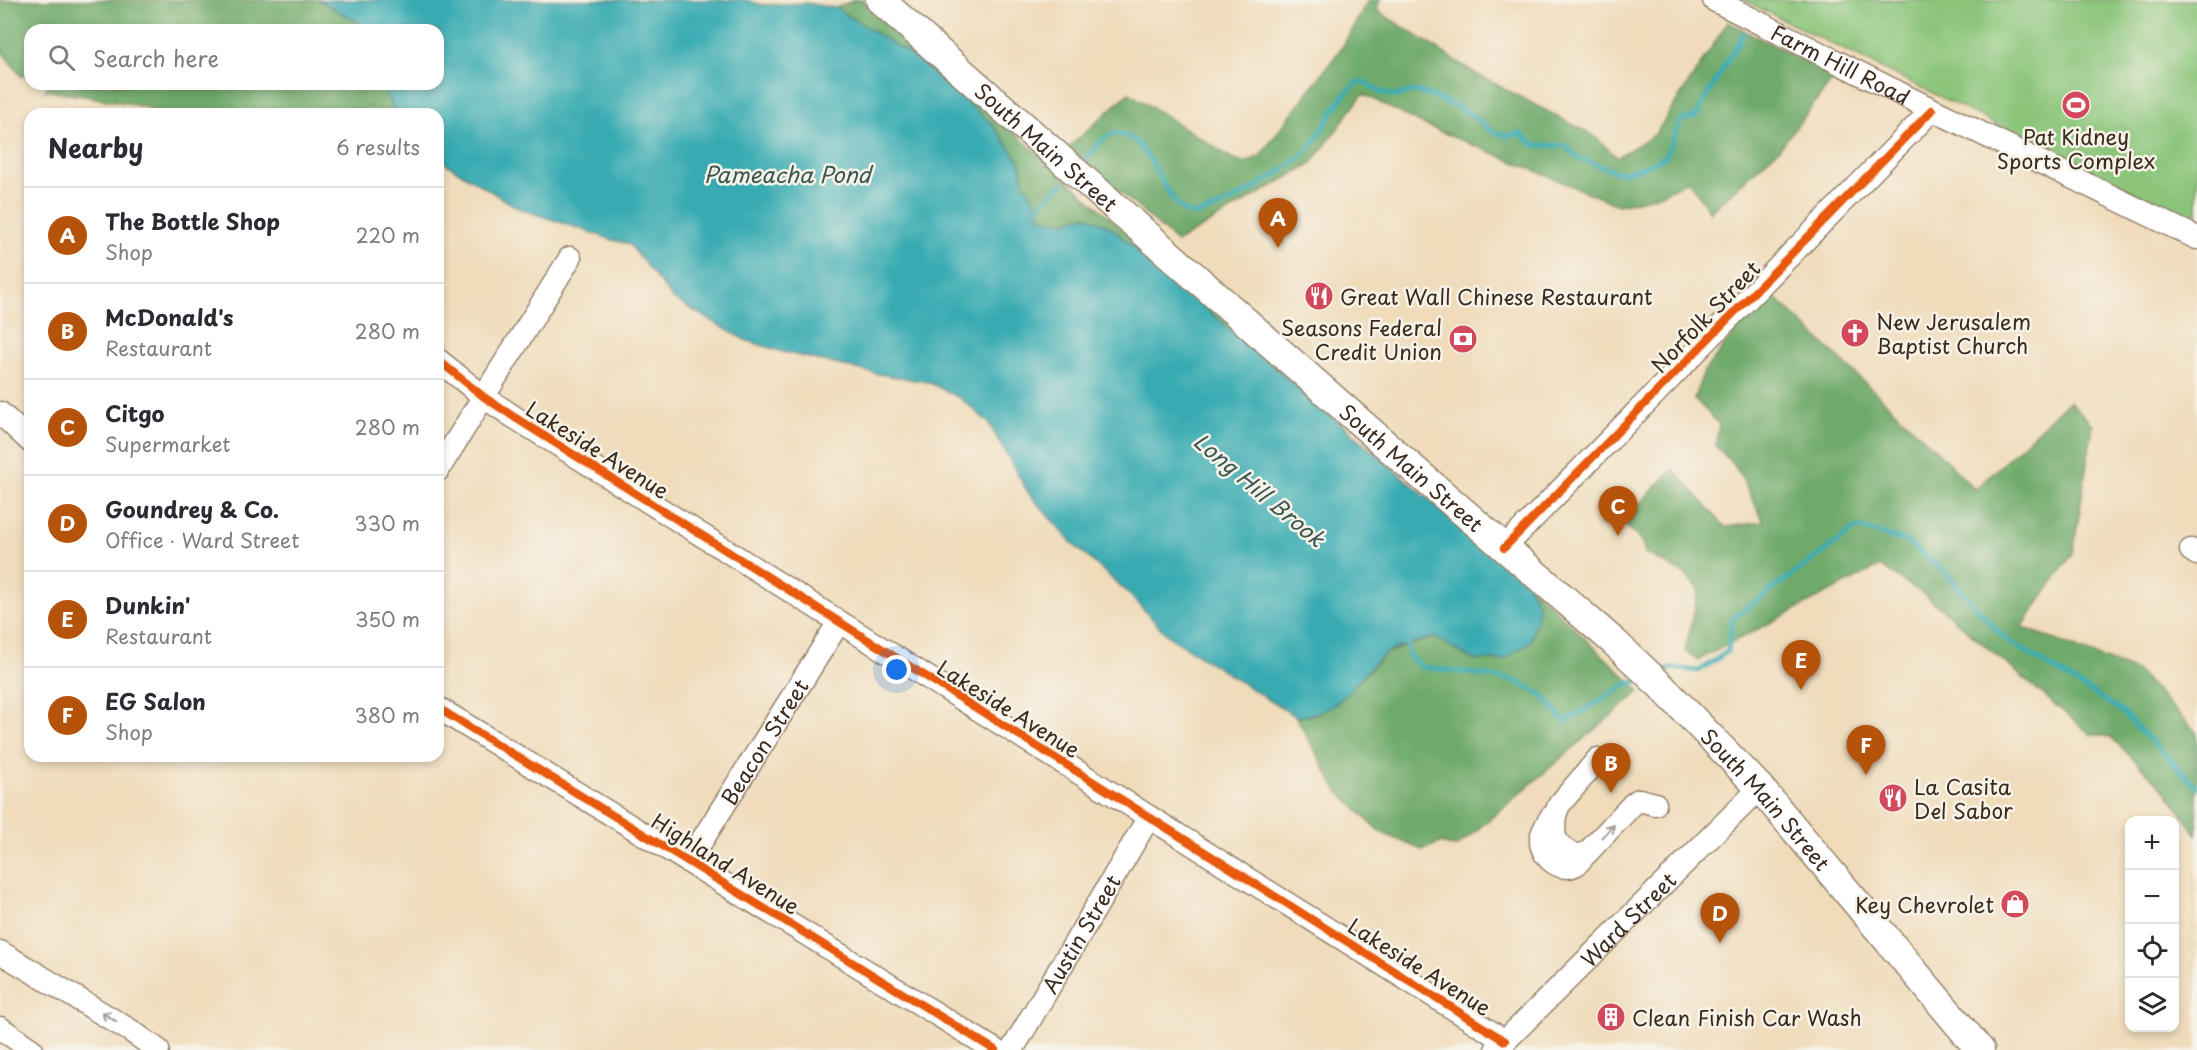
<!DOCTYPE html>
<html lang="en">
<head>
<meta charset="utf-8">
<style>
	body { margin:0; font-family:"Playpen Sans",sans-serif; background:#f7f7f7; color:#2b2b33 }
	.controls { position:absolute; right:18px; bottom:18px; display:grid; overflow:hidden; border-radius:12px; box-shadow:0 3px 9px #0003 }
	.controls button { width:54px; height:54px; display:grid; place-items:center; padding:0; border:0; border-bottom:2px solid #e1e1e2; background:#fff; color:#2b2b33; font:30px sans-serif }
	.you { position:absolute; left:897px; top:670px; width:21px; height:21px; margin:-15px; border:4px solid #fff; border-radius:50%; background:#1a73e8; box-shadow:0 0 0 9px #1a73e833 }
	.badge { display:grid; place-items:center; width:39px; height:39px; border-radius:50%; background:#b45309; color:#fff; font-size:20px; font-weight:700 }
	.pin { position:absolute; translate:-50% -50px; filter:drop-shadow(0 2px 3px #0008) }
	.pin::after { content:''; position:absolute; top:32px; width:21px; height:18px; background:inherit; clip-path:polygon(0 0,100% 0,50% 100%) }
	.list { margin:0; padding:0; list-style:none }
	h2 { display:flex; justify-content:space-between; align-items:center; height:78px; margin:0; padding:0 24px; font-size:26px }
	h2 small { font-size:20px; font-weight:400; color:#7c7c81 }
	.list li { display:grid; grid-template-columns:39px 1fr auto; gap:18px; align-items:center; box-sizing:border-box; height:96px; padding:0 24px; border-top:2px solid #e1e1e2 }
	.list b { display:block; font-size:22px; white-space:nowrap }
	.list p { margin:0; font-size:20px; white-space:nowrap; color:#7c7c81 }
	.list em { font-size:20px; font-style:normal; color:#7c7c81 }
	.icon { flex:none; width:33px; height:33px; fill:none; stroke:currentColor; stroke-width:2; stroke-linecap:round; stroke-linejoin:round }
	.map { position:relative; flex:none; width:2197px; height:1050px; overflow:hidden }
	.search { position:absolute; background:#fff; box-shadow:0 3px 9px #0003; left:24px; top:24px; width:420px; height:66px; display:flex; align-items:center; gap:15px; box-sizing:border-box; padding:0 21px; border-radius:18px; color:#7c7c81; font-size:22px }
	.panel { position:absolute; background:#fff; box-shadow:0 3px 9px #0003; left:24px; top:108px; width:420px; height:654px; border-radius:18px }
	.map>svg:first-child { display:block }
	.green { fill:#8ac57a; stroke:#62784c; stroke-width:1.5 }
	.forest { fill:#6faa6a; stroke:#556a44; stroke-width:1.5 }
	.water { fill:#39abb2; stroke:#3a6a68; stroke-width:1.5 }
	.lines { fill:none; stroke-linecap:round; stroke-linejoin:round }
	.stream { stroke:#39abb2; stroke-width:5 }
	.minor-casing { stroke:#96836c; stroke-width:25 }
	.major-casing { stroke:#96836c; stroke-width:31 }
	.minor { stroke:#fff; stroke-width:22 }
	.major { stroke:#fff; stroke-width:28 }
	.cycleway-casing { stroke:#f7f3e8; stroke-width:11 }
	.cycleway { stroke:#e8590c; stroke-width:8 }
	.oneway { stroke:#a79f9a }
	.labels { text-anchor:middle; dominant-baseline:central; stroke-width:5; stroke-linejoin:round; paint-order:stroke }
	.street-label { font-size:21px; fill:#3b2a1e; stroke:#f7f3e8 }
	.poi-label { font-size:21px; fill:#3b2a1e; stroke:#f7f3e8; text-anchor:start }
	.water-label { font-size:22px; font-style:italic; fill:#3a5752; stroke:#f7f3e8 }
</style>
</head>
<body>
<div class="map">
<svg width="2197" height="1050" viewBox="0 0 2197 1050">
	<rect width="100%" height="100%" fill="#f7f3e8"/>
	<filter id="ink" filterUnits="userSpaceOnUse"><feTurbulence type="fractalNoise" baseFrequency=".0167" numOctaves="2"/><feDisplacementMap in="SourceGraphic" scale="12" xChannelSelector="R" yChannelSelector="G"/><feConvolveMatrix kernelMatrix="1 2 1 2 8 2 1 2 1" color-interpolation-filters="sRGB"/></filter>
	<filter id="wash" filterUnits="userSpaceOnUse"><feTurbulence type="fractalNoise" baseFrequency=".008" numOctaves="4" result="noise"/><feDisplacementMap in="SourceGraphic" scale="24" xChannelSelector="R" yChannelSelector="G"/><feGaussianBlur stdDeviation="1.35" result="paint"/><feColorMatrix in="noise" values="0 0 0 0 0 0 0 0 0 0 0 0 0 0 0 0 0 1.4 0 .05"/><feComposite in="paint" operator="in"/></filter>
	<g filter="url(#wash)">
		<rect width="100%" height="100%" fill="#f0dcbb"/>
		<path class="green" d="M1743,0H2197V223Z"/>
		<path class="forest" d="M0,0H319L358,22L363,30H64L57,24L56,30H30V76H21L0,49Z
			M854,0H862L920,49L1401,476L1085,215L1065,222L1041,218L1034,198L1024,184L1020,161L836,8Z
			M1368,0H1380L1376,10L1478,75L1593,135L1617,157L1655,135L1728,22L1835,77L1779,149L1710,212L1688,180C1666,195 1644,200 1618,205L1420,123L1363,94L1312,163L1177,242L1069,147L1129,93L1233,159L1245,163L1260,156L1343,46Z
			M49,84H384L386,95L397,114H369L370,106L361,114H167L128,103L45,90Z
			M1768,291L1935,449L1975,490L2069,401L2093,425L2073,553L2022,627L2138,672L2197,733V835L2166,791L2111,737L2090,734L1925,595L1880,566L1698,660L1685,651L1699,590L1685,574L1645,553L1642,541L1622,522L1673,469L1725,527L1764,522L1737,469L1716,446L1719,424L1694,398L1704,371Z
			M1527,583L1640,691L1457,847L1440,843L1422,850L1380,832L1337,790L1296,717L1315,715L1335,705L1386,653L1434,637L1474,660Z"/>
		<path class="water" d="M319,0H746L762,5L806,3L836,8L914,57L991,123L1020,161L1024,184L1034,198L1041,218L1065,222L1085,215L1109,226L1527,583L1539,607L1531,641L1504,660H1474L1434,637C1421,642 1395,646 1385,654C1349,682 1349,711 1296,717L1168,636L1126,591L1074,545L1029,494L988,422L960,398L928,382L878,374L783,352L745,340L673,299L629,244L613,240L518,208L438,159V114H397L386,95L384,84H438V30H363L358,22Z"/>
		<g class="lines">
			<path class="stream" d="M1087,158C1093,151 1099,143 1106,137C1111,133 1121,133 1127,136C1156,150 1167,211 1192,214C1215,216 1290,168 1307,151C1326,129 1333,102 1358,82H1364L1383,93L1395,96L1415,91L1430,95L1467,112L1492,131L1508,136L1520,133L1534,145L1566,146L1578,158L1620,173L1644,167L1666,156L1681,120L1695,117L1743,34
				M1033,212L1063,183
				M1406,641L1410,657L1422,667L1464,672L1516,681L1542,695L1565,722L1625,685L1639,680
				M1659,673L1673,668L1699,671L1728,651L1733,618L1858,527L1905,541L1943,570L2004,638L2120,710L2197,787"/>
		</g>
	</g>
	<g filter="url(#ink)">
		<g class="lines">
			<g class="minor-casing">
				<g id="minor">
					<path id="s1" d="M1714,0L1921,104L2197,238"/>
					<path d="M438,360L484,397L514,417L1505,1041"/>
					<path d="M0,413L30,441"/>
					<path d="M438,470L570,258"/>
					<path d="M1504,548L1932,110"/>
					<path d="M2191,550L2197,554"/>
					<path d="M438,708L995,1050"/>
					<path d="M1598,759L1559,805L1555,815L1554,834L1557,842L1567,852L1577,855L1586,854L1633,804L1639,800L1655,804"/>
					<path d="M1551,817C1547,824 1542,831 1541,839C1540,855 1559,873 1575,865C1579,863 1582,858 1585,854"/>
					<path id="s2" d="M689,861L839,622"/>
					<path d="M0,952L131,1031L158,1050"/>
					<path d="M0,1028L32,1050"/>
					<path id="s3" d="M1012,1050L1149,817"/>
					<path id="s4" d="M1496,1050L1760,788"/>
				</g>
			</g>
			<g class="major-casing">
				<g id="major">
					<path id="s5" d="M880,0L1403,460L1613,641L1661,686L1760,788L1980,1050"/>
				</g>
			</g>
			<use href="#minor" class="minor"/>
			<use href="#major" class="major"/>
			<g class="cycleway-casing">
				<path id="cycleway" d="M438,360L484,397L514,417L1505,1041
					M1504,548L1932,110
					M438,708L995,1050"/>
			</g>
			<use href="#cycleway" class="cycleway"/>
		</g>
		<defs><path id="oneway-shaft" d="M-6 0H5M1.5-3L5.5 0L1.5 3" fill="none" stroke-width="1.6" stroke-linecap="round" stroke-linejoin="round" transform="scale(1.5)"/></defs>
		<g class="oneway">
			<use href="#oneway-shaft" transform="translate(1608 831) rotate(-46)"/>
			<use href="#oneway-shaft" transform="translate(109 1017) rotate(-148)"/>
		</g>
	</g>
	<defs>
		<g id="stadium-disc" transform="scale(1.5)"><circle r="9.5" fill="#d1495b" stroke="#f7f3e8"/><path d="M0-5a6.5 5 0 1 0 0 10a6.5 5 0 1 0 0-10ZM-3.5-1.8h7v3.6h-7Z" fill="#fff"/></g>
		<g id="restaurant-disc" transform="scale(1.5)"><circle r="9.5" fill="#d1495b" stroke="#f7f3e8"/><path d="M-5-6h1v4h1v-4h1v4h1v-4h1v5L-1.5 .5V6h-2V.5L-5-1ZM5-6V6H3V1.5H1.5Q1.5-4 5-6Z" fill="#fff"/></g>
		<g id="church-disc" transform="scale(1.5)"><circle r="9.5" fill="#d1495b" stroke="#f7f3e8"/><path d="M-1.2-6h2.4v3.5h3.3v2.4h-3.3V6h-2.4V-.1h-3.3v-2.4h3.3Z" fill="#fff"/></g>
		<g id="bank-disc" transform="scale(1.5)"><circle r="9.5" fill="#d1495b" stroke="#f7f3e8"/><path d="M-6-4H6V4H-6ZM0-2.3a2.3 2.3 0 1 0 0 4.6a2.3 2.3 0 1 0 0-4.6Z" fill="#fff"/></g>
		<g id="shop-disc" transform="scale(1.5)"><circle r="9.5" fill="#d1495b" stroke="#f7f3e8"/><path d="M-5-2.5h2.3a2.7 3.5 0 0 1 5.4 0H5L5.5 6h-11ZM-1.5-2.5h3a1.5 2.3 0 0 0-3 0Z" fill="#fff"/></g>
		<g id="building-disc" transform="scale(1.5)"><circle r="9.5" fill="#d1495b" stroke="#f7f3e8"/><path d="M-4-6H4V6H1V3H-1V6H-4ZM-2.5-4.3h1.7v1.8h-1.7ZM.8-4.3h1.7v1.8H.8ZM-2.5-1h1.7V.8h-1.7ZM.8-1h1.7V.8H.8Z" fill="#fff"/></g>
	</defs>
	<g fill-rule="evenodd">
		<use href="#stadium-disc" x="2076" y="105"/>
		<use href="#restaurant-disc" x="1319" y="296"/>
		<use href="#church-disc" x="1855" y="333"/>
		<use href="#bank-disc" x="1463" y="339"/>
		<use href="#restaurant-disc" x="1893" y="798"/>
		<use href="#shop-disc" x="2015" y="904"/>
		<use href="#building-disc" x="1611" y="1017"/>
	</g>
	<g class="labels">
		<g class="street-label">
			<text stroke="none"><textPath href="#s1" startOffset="142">Farm Hill Road</textPath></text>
			<text stroke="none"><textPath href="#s5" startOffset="222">South Main Street</textPath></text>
			<text transform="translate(1705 316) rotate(-46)">Norfolk Street</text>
			<text transform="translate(598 449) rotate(32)">Lakeside Avenue</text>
			<text stroke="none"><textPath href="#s5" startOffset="708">South Main Street</textPath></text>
			<text transform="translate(1009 708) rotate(32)">Lakeside Avenue</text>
			<text stroke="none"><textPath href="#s2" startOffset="141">Beacon Street</textPath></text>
			<text stroke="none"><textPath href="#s5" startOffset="1194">South Main Street</textPath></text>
			<text transform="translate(726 863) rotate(32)">Highland Avenue</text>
			<text stroke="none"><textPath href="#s4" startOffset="186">Ward Street</textPath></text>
			<text stroke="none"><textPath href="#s3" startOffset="135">Austin Street</textPath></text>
			<text transform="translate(1420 966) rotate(32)">Lakeside Avenue</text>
		</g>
		<g class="poi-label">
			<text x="2076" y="136" text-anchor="middle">Pat Kidney<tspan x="2076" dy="24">Sports Complex</tspan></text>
			<text x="1340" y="296">Great Wall Chinese Restaurant</text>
			<text x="1876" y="321">New Jerusalem<tspan x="1876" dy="24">Baptist Church</tspan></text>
			<text x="1442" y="327" text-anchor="end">Seasons Federal<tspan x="1442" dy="24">Credit Union</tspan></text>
			<text x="1914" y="786">La Casita<tspan x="1914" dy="24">Del Sabor</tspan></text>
			<text x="1994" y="904" text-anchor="end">Key Chevrolet</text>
			<text x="1632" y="1017">Clean Finish Car Wash</text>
		</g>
		<g class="water-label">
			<text x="787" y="173">Pameacha Pond</text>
			<text transform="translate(1260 489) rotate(40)">Long Hill Brook</text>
		</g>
	</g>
</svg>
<div class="controls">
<button>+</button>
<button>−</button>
<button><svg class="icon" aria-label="locate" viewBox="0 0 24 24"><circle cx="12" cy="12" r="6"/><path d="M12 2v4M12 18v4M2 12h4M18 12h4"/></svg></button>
<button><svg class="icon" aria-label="layers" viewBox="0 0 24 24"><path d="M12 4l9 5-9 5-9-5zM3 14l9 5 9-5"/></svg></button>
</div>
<div class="you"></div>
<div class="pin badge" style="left:1278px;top:248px">A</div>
<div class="pin badge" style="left:1611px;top:793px">B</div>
<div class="pin badge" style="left:1618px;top:536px">C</div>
<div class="pin badge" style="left:1720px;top:943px">D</div>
<div class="pin badge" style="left:1801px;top:690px">E</div>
<div class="pin badge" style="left:1866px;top:775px">F</div>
<div class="search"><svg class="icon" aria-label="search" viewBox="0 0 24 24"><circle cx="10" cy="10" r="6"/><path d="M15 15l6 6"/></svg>Search here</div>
<section class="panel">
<h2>Nearby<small>6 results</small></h2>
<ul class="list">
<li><span class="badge">A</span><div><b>The Bottle Shop</b><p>Shop</p></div><em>220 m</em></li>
<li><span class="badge">B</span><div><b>McDonald's</b><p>Restaurant</p></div><em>280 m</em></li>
<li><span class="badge">C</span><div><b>Citgo</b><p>Supermarket</p></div><em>280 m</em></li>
<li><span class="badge">D</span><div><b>Goundrey &amp; Co.</b><p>Office · Ward Street</p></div><em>330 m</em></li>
<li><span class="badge">E</span><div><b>Dunkin'</b><p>Restaurant</p></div><em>350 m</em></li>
<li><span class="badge">F</span><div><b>EG Salon</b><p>Shop</p></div><em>380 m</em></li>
</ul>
</section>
</div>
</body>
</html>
